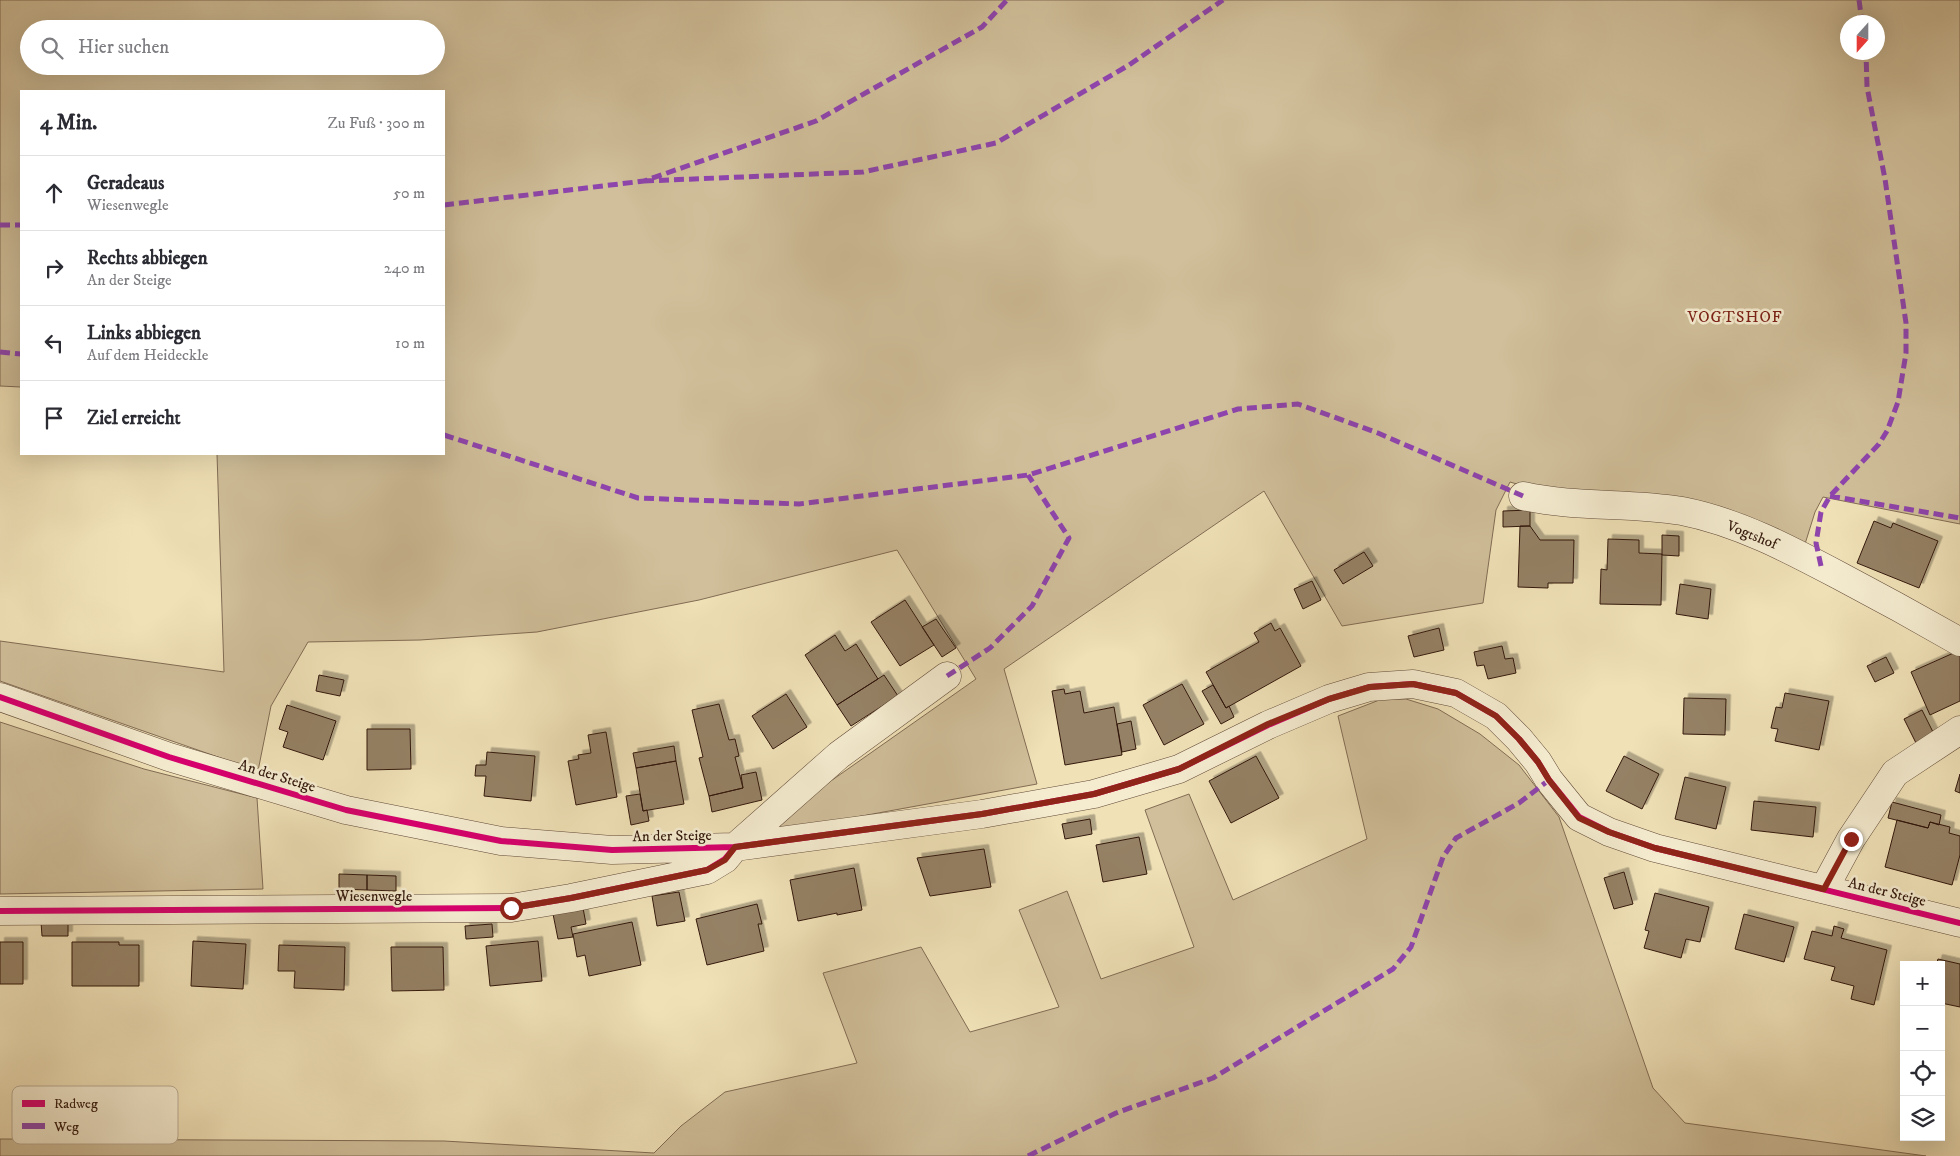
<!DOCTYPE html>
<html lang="de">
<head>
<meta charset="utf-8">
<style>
	body { margin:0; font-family:"IM FELL DW Pica",serif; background:#f7f7f7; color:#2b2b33 }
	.controls { position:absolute; right:15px; bottom:15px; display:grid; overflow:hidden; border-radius:0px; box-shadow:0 5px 20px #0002 }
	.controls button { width:45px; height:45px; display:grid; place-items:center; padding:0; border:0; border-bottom:1px solid #e1e1e2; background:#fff; color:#2b2b33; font:25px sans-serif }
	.compass { position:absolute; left:1840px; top:15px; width:45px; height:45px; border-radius:50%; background:#fff; box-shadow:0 5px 20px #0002; rotate:201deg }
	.stop { position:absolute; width:15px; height:15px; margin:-11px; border:4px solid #8f2418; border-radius:50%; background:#fff }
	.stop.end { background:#8f2418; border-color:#fff; box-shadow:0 1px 5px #0008 }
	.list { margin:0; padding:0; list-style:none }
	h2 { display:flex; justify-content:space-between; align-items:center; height:65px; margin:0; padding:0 20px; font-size:21px }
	h2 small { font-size:16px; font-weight:400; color:#7c7c81 }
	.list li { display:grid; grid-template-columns:32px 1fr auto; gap:15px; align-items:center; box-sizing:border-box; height:75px; padding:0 20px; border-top:1px solid #e1e1e2 }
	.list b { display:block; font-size:19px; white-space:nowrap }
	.list p { margin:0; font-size:16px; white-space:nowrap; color:#7c7c81 }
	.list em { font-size:16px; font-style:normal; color:#7c7c81 }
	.icon { flex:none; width:28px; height:28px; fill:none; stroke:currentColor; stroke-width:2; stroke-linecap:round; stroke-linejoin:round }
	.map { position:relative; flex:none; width:1960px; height:1156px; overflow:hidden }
	.search { position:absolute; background:#fff; box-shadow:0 5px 20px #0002; left:20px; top:20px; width:425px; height:55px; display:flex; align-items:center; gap:12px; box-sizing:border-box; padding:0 18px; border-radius:28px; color:#7c7c81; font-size:19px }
	.panel { position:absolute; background:#fff; box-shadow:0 5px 20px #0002; left:20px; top:90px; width:425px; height:365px; border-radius:0px }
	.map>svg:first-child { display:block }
	.green { fill:#d0bf9a; stroke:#826c54; fill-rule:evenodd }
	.building { fill:#958165; stroke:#33180d; filter:url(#shadow) }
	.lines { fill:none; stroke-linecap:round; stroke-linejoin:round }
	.minor-casing { stroke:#624a38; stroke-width:29 }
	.minor { stroke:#f5ecd0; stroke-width:28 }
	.quiet { stroke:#8e44ad; stroke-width:5; stroke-dasharray:10 5; stroke-linecap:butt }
	.cycleway-casing { stroke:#f5ecd0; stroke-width:9 }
	.cycleway { stroke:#d6006c; stroke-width:6 }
	.route { stroke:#8f2418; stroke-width:6 }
	.labels { text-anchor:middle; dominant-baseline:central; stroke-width:5; stroke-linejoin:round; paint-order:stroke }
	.street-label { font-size:15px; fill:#33180d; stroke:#f5ecd0 }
	.neighbourhood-label { font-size:16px; letter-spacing:1px; fill:#7a1f14; stroke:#f5ecd0 }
	.key { fill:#f5ecd0; stroke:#bbac96; stroke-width:1 }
	.key-label { font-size:14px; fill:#33180d }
</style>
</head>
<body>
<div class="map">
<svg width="1960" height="1156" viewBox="0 0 1960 1156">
	<defs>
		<filter id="shadow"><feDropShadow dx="4.5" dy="-4.5" stdDeviation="0" flood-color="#0004"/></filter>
	</defs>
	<rect width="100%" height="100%" fill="#f0e1b7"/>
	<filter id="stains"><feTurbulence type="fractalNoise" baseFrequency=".004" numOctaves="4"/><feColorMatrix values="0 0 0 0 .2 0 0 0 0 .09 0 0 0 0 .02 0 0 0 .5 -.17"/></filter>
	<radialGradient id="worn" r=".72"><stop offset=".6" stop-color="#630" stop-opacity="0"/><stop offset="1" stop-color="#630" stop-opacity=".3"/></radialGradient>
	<path class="green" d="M0,0H1960V524L1823,497L1815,512L1805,544L1547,493L1510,482L1496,510L1483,603L1342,626L1264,491L1004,669L1037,784L774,832L808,797L976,679L897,550L699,600L537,632L420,640L308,642L271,706L258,771L0,681V641L224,672L217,454H444V91H21V387L0,386ZM1848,22H1878V52H1848ZM29,29H436V66H29Z
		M1382,699H1406L1438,709L1480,734L1519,765L1559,817L1653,1088L1685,1123L1926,1156H0V1139L444,1141L654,1153L681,1126L725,1092L857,1063L823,973L921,947L970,1032L1059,1007L1019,910L1067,891L1101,979L1194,947L1145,810L1189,794L1233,900L1367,839L1338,716Z
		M0,722L144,769L257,798L263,889L0,894Z"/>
	<path class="building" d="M1530,510V526L1503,527V511Z
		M1874,521L1891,528L1893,523L1938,541L1919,588L1857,563Z
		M1520,526H1530L1540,540H1574L1573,583H1548V588L1518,587Z
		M1662,535L1679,536V556L1662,555Z
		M1608,539L1639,540V553L1662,554L1661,605L1600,604L1601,569L1607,570Z
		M1364,552L1373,566L1343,584L1334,570Z
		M1312,581L1321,600L1303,609L1294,589Z
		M1680,584L1711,589L1708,619L1676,614Z
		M905,600L934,645L900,666L871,622Z
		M936,619L956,648L942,657L922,627Z
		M1271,623L1275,631L1280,628L1301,666L1226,708L1206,672L1259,642L1254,633Z
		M1439,628L1444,650L1414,657L1408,636Z
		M835,635L845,651L856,644L878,679L837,705L805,655Z
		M1502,646L1505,659L1513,658L1516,673L1488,679L1484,665L1477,666L1474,652Z
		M1958,651L1960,654V701L1930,715L1911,672Z
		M1886,657L1894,673L1875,682L1867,666Z
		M319,675L344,680L340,696L316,691Z
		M884,675L898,696L851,726L837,705Z
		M1182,684L1204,724L1164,745L1143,705Z
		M1213,685L1226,708L1229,706L1234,717L1221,724L1202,691Z
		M1064,689L1065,694L1080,691L1084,713L1114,707L1122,755L1065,765L1052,691Z
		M1785,693L1829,701L1819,750L1775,741L1778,729L1771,728L1776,707L1782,708Z
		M786,694L807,727L773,749L752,716Z
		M1684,698L1726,699L1725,735L1683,734Z
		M719,704L729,740L735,739L739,756L735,757L743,788L709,796L699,758L703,757L692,710Z
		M287,705L336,721L323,760L283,747L288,732L279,729Z
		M1922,710L1936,738L1918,747L1904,719Z
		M1131,721L1136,749L1122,752L1117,724Z
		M367,729H410L411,769L367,770Z
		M606,732L617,797L576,805L568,761L579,759L578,755L591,753L588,735Z
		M674,746L676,761L636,768L633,753Z
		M487,752L535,756L531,801L484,796L486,776H475L476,765H486Z
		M1256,756L1279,798L1231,823L1209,781Z
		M1624,756L1659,774L1642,809L1606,791Z
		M676,761L684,804L643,811L636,768Z
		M756,772L762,800L712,812L709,796L743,788L741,775Z
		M1960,774V793L1955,791Z
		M1685,777L1726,787L1716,829L1675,819Z
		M640,794L643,811L647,810L649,821L631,825L626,796Z
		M1754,801L1816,807L1813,837L1751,830Z
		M1892,802L1941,815L1939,825L1930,822L1928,828L1888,818Z
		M1090,819L1092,834L1065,839L1062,824Z
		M1897,820L1928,828L1930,822L1950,827L1949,833L1960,836V855L1952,885L1885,867Z
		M1139,837L1147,874L1103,882L1096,845Z
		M984,849L991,887L930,896L917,858Z
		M854,868L862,910L837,915V913L798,921L790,880Z
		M1624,872L1633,904L1614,909L1604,878Z
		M339,874L367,875V890L339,889Z
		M367,875L396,876V891L367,890Z
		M679,892L685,921L657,926L652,896Z
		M1655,893L1709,907L1700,942L1686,939L1681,958L1644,948L1649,931L1645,930Z
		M757,904L762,924H758L764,951L707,965L696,919Z
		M583,908L586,924L571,927L573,937L558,939L553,914Z
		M1744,914L1794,927L1784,962L1735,949Z
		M68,921V936H42L41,922Z
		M632,922L641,965L589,976L585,955L577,957L573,934Z
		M492,924L493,937L466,939L465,926Z
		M1834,926L1844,929L1841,938L1887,950L1874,1005L1851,999L1854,986L1831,980L1835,967L1804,959L1812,931L1832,936Z
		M193,941L246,944L243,989L191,986Z
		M538,941L542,981L490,986L486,946Z
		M0,942H23V984H0Z
		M72,942H119V945H139V986H72Z
		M279,945L345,947L344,990L294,988L295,971H278Z
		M391,947H443L444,990L392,991Z
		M1938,959L1960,964V1007L1941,1003V965H1936Z"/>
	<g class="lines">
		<g class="minor-casing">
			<path id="minor" d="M1523,496C1576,508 1629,502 1682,511C1738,522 1789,549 1840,576C1880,597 1920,619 1960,642
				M0,697L169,757L346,810L501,841L612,850L735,847L982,814L1094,794L1179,769L1268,725L1329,699L1369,687L1413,684L1456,693L1496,716L1519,739L1538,762L1549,780L1579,817L1609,832L1655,848L1960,923
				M1824,889L1851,839L1895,773L1960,730
				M0,911L511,908L571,898L707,870L725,859L735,847L839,755L947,676"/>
		</g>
		<use href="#minor" class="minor"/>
		<path class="quiet" d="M1859,0L1862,22
			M644,181L863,172L996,143L1129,65L1223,0
			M444,205L644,181L816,121L982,27L1007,0
			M0,225H21
			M0,352L21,354
			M444,435L638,498L799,504L1028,475L1238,409L1298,404L1378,433L1523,496
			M1830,496L1960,518
			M1821,566L1816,543L1821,512L1830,496L1879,444L1887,431L1898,402L1906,353V323L1885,179L1867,87L1866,52
			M947,676L990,648L1032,606L1069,538L1028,475
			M1028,1156L1116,1113L1213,1078L1393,969L1411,947L1443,857L1456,838L1519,803L1549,780"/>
		<g class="cycleway-casing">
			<path id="cycleway" d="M0,697L169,757L346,810L501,841L612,850L735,847L982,814L1094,794L1179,769L1268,725L1329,699L1369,687L1413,684L1456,693L1496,716L1519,739L1538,762L1549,780L1579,817L1609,832L1655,848L1960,923
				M0,911L511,908L571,898L707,870L725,859L735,847"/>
		</g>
		<use href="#cycleway" class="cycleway"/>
	</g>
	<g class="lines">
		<path class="route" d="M511,908L571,898L707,870L725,860L735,847L982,814L1094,794L1179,769L1268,724L1329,699L1370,687L1413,684L1456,693L1496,716L1519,739L1538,762L1549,780L1579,818L1609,832L1655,848L1824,889L1851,839"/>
	</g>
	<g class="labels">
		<g class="street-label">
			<text transform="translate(1752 535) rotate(22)">Vogtshof</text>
			<text transform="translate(277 776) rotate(17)">An der Steige</text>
			<text transform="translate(672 836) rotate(-1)">An der Steige</text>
			<text transform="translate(1887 892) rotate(14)">An der Steige</text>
			<text x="374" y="896">Wiesenwegle</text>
		</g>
		<g class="neighbourhood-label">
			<text x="1735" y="317">VOGTSHOF</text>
		</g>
	</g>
	<rect x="12" y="1086" width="166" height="58" rx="8" class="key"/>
	<rect x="22" y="1100" width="23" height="7" fill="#d6006c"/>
	<rect x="22" y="1123" width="23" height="6" fill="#8e44ad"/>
	<g class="key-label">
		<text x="54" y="1108">Radweg</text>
		<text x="54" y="1131">Weg</text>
	</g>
	<rect width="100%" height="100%" filter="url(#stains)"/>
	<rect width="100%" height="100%" fill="url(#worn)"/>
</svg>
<div class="controls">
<button>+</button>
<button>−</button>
<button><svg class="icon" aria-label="locate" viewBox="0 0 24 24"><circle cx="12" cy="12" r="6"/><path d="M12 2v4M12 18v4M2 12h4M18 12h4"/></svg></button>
<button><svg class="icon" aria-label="layers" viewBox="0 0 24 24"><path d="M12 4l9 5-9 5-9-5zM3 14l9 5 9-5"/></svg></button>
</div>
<svg class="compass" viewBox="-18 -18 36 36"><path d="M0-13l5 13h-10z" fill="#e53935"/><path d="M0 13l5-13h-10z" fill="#7c7c81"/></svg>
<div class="stop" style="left:511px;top:908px"></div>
<div class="stop end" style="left:1851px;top:839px"></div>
<div class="search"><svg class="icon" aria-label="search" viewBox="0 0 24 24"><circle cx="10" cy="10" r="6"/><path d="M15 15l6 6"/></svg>Hier suchen</div>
<section class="panel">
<h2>4 Min.<small>Zu Fuß · 300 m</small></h2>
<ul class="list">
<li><svg class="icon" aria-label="ahead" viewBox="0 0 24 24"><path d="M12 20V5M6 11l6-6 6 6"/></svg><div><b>Geradeaus</b><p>Wiesenwegle</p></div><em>50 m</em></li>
<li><svg class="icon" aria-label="right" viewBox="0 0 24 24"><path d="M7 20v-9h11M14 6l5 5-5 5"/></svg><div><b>Rechts abbiegen</b><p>An der Steige</p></div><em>240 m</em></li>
<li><svg class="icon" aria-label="left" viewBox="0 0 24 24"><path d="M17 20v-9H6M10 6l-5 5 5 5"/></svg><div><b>Links abbiegen</b><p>Auf dem Heideckle</p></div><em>10 m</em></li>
<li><svg class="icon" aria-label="arrive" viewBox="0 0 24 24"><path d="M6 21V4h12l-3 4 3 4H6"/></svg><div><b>Ziel erreicht</b></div></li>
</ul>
</section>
</div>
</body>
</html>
